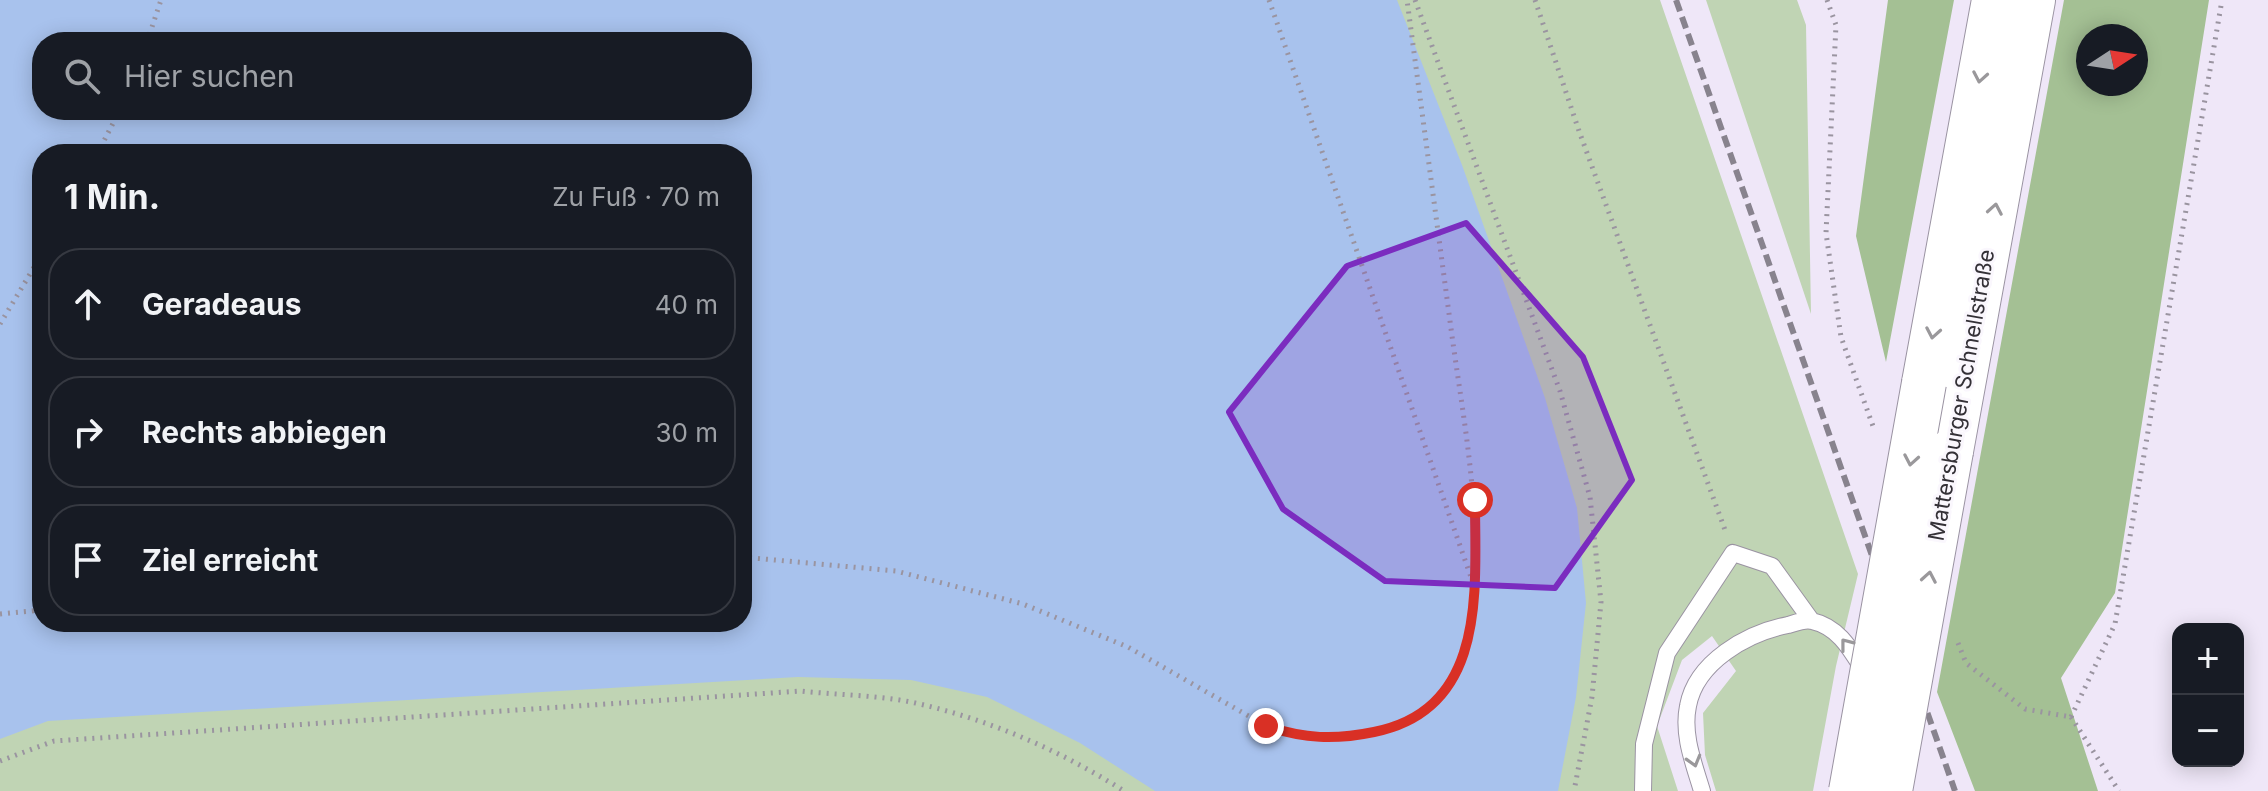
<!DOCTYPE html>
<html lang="de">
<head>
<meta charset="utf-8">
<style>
	body { margin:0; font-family:Inter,sans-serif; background:#20242c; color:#f1f3f6 }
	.controls { position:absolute; right:24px; bottom:24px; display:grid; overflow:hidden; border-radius:16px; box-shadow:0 4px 20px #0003 }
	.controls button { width:72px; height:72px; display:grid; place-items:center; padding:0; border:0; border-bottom:2px solid #363941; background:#171b24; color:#f1f3f6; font:40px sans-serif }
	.compass { position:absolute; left:2076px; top:24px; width:72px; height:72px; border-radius:50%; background:#171b24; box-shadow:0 4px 20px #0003; rotate:78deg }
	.stop { position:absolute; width:24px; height:24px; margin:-18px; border:6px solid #d93025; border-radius:50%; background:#fff }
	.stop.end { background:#d93025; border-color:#fff; box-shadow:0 2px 8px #0008 }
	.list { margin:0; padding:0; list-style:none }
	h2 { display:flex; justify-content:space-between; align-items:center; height:104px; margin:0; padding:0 32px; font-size:34px }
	h2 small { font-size:26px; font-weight:400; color:#9ea1a6 }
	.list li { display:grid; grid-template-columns:52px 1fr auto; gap:24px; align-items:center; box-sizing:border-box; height:112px; margin:0 16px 16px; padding:0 16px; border:2px solid #363941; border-radius:32px }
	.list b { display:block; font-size:30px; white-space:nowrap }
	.list em { font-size:26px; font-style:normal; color:#9ea1a6 }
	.icon { flex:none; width:44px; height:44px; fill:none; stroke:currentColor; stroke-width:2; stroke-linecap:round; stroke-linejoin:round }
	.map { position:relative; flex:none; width:2268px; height:791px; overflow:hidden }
	.search { position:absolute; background:#171b24; box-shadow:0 4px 20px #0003; left:32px; top:32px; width:720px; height:88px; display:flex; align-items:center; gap:20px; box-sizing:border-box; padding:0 28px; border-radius:32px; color:#9ea1a6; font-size:30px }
	.panel { position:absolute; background:#171b24; box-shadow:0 4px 20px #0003; left:32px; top:144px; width:720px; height:488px; border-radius:32px }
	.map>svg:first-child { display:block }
	.green { fill:#c0d4b4; fill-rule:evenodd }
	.forest { fill:#a4c094; fill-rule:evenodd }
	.water { fill:#a8c2ed; fill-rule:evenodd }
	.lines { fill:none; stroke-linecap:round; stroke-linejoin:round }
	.service-casing { stroke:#9a93a2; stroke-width:18 }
	.trunk-casing { stroke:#9a93a2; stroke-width:46 }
	.path { stroke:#9a94a0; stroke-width:5; stroke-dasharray:2 6; stroke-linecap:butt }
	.service { stroke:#fff; stroke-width:16 }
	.trunk { stroke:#fff; stroke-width:44 }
	.rail { stroke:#88838e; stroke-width:6; stroke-dasharray:12 6; stroke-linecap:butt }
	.trunk-bridge-casing { stroke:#9a93a2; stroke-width:46; stroke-linecap:butt }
	.trunk-bridge { stroke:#fff; stroke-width:44 }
	.oneway { stroke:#9a989b }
	.route { stroke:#d93025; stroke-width:10 }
	.marked { fill:#7b2cbf; fill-opacity:0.2; stroke:#7b2cbf; stroke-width:6; stroke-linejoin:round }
	.labels { text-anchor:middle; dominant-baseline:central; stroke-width:6; stroke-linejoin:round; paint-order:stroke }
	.street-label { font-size:22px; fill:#343137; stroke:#faf7fd }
</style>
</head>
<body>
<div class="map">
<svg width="2268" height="791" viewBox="0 0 2268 791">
	<rect width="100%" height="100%" fill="#efe7f8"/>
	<path class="green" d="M0,0H1660L1858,574L1836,666L1813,791H1716L1705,755L1703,713L1736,671L1712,636L1682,660L1657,726L1678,791H0ZM42,42H742V110H42ZM42,154H742V622H42Z
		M1706,0H1797L1806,25L1811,314Z"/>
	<path class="forest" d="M1888,0H1954L1886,362L1856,236Z
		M2064,0H2209L2115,593L2061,678L2098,791H1975L1937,692ZM2088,36H2136V84H2088Z"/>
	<path class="water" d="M0,0H1397L1462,165L1545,398L1577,508L1586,603L1576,697L1558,791H1155L1080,743L987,697L911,680L798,677L48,721L0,739ZM42,42H742V110H42ZM42,154H742V622H42Z"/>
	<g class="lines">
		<g class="service-casing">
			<path id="service" d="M1643,791L1644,744L1667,653L1733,553L1772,566L1811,620
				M1702,791C1694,764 1682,735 1688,706C1696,662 1747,633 1788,625C1795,623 1805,619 1812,621C1839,627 1851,650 1864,671"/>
		</g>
		<g class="trunk-casing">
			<path id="trunk" d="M1924,383L1994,0
				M1951,451L2033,0"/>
		</g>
		<path class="path" d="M1269,0L1472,580
			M1415,0L1560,391L1590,497L1601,602L1592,697L1574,791
			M1535,0L1579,131L1725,530
			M1827,0L1836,25L1826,233L1841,337L1874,429
			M147,42L161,0
			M97,154L120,110
			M0,324L42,254
			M742,557L896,571L1023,604L1128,647L1266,726C1334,750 1435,738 1463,661C1468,648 1468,632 1470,619C1484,524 1465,430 1452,336C1437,224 1422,112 1407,0
			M0,614L42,610
			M1958,643L1966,663L2025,709L2071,717
			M2071,717L2115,624L2222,0
			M2071,717L2119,791
			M0,761L54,741L801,691C837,695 875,695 911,702C988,719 1058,749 1124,791"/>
		<use href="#service" class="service"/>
		<use href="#trunk" class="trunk"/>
		<path class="rail" d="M1676,0L1955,791"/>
		<g class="trunk-bridge-casing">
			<path id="trunk-bridge" d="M1851,791L1924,383
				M1890,791L1951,451"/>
		</g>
		<use href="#trunk-bridge" class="trunk-bridge"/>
	</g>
	<defs><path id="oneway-chevron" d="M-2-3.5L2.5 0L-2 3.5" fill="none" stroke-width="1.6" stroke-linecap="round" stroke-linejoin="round" transform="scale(2)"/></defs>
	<g class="oneway">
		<use href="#oneway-chevron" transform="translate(1980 77) rotate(100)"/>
		<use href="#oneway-chevron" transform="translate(1995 209) rotate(-80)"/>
		<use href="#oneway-chevron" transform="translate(1933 333) rotate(100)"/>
		<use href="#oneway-chevron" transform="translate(1911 460) rotate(100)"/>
		<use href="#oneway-chevron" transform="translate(1929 577) rotate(-80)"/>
		<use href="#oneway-chevron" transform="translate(1846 644) rotate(-128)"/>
		<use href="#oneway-chevron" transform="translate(1694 761) rotate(74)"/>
	</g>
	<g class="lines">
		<path class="route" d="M1266,726C1304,739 1335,740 1374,732C1488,709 1475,590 1475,500"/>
	</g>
	<path class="marked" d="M1466,223L1583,357L1632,480L1555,588L1385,581L1283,509L1229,412L1347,266Z"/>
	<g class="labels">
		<g class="street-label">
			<text transform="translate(1961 395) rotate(-80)">Mattersburger Schnellstraße</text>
		</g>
	</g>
</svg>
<div class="controls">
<button>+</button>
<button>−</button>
</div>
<svg class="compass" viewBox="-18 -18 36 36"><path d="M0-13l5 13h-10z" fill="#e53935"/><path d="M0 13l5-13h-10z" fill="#9ea1a6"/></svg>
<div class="stop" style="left:1475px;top:500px"></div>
<div class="stop end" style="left:1266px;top:726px"></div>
<div class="search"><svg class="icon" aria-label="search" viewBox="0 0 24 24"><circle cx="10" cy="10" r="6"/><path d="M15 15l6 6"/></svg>Hier suchen</div>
<section class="panel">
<h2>1 Min.<small>Zu Fuß · 70 m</small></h2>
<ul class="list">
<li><svg class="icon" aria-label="ahead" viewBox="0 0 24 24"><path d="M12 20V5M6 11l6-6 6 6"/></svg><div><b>Geradeaus</b></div><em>40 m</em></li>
<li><svg class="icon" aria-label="right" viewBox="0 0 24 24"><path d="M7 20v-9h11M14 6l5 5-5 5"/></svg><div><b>Rechts abbiegen</b></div><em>30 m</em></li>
<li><svg class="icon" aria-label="arrive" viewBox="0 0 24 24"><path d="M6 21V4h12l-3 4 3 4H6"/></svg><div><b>Ziel erreicht</b></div></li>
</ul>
</section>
</div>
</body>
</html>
